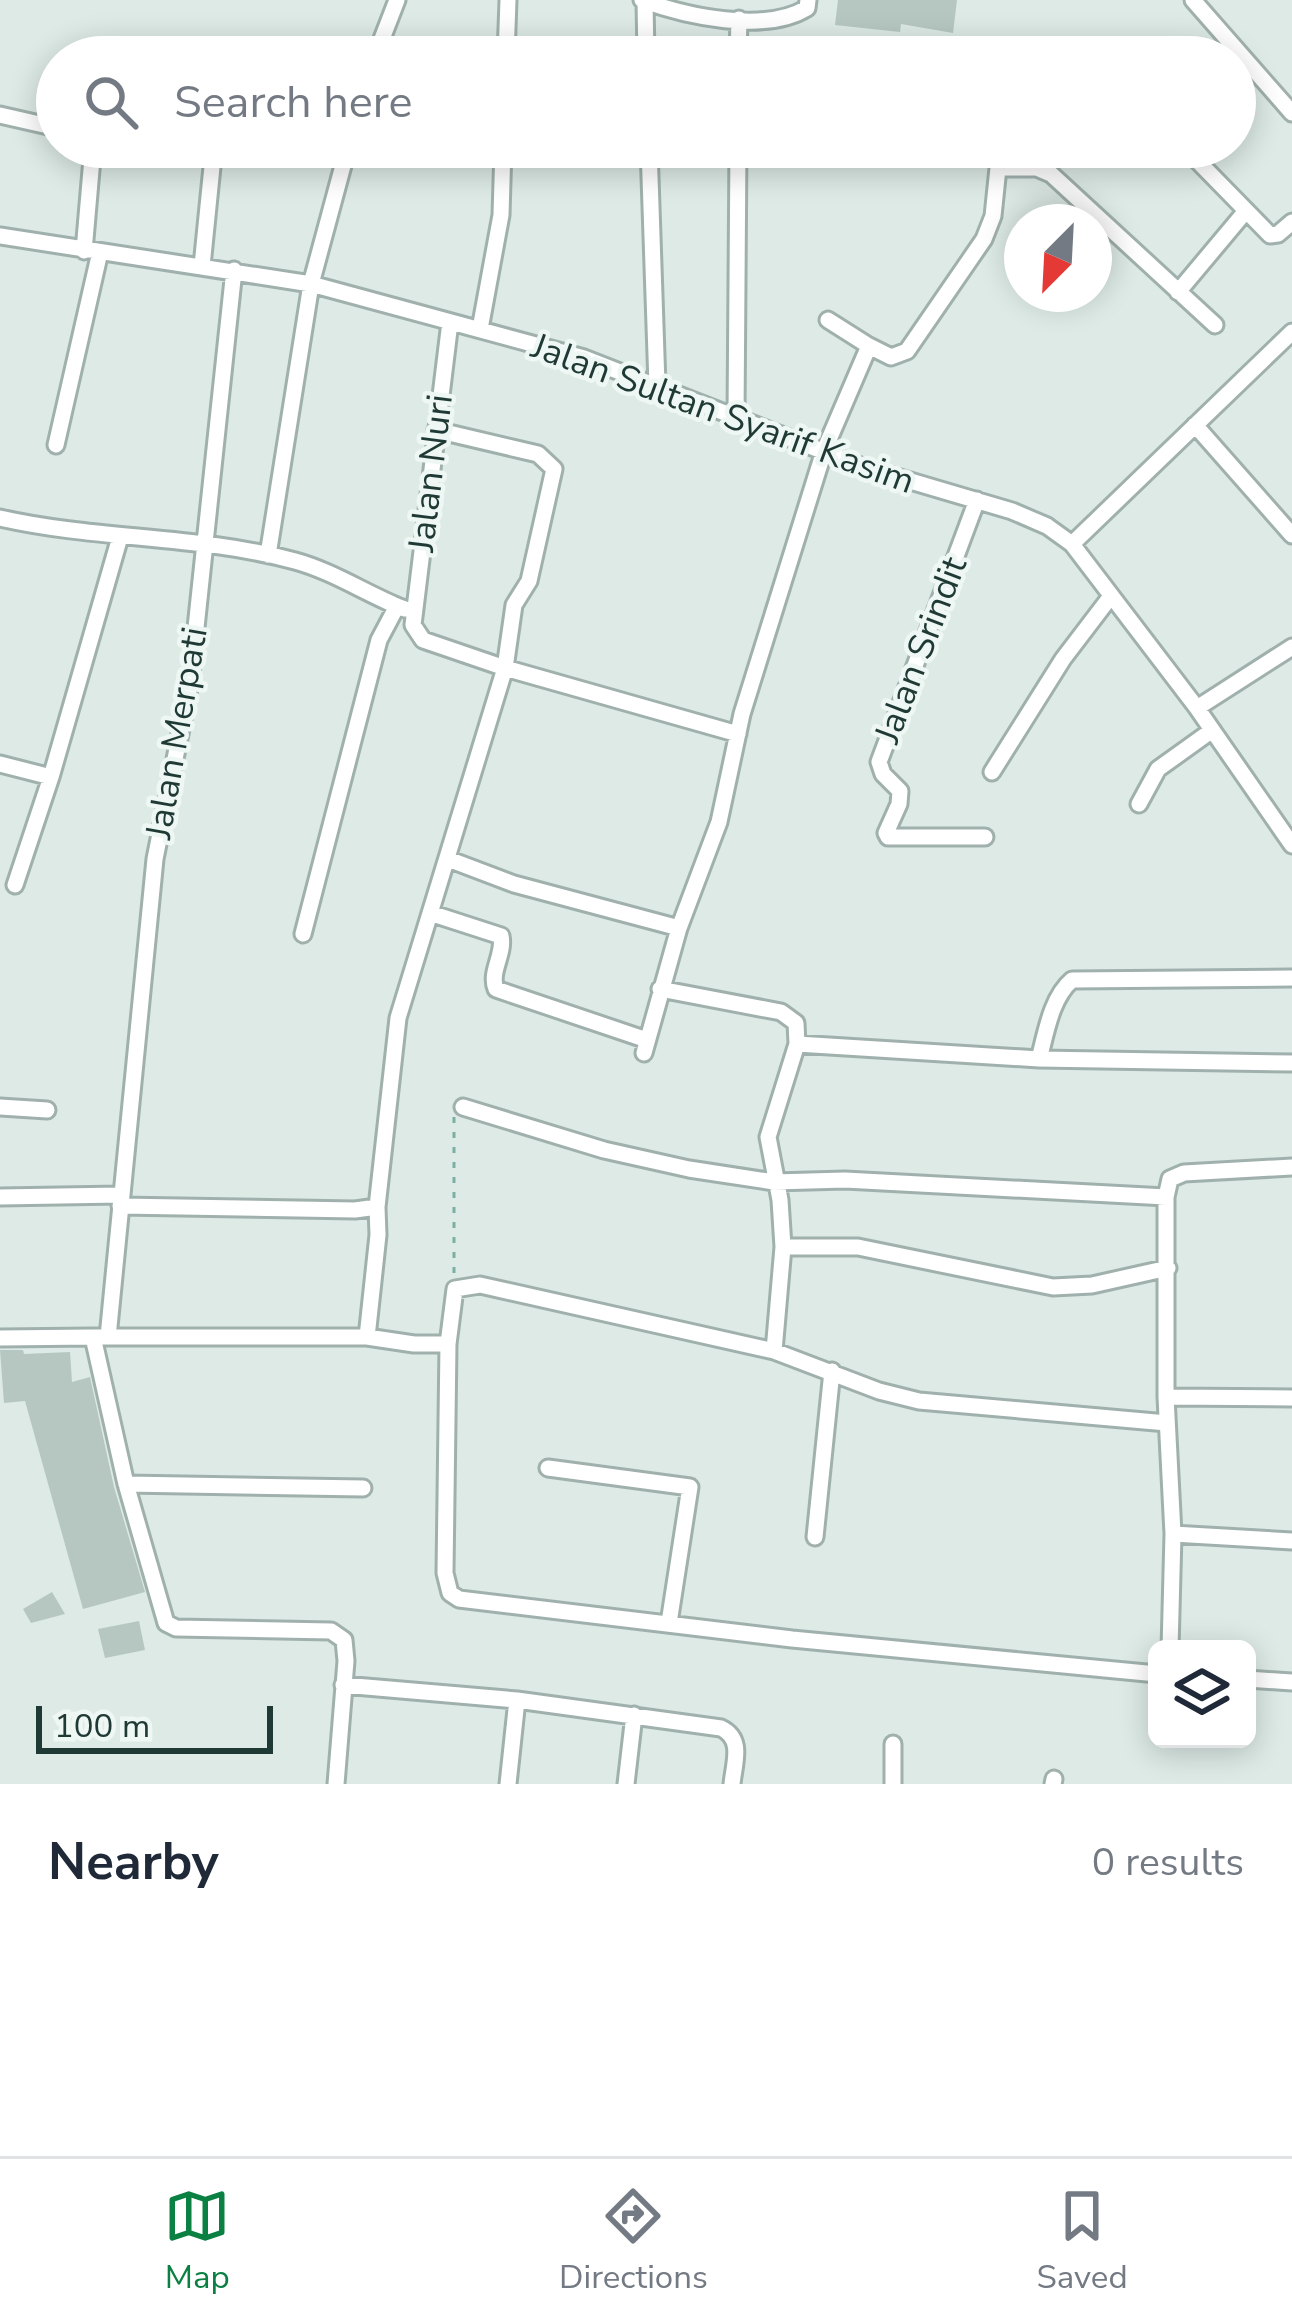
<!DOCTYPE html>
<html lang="en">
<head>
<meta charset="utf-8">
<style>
	body { margin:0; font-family:"Nunito Sans",sans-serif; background:#f6f6f7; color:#1f2937 }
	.controls { position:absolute; right:36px; bottom:36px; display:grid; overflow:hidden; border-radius:18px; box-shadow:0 6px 30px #0003 }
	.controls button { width:108px; height:108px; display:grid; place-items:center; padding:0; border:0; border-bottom:3px solid #e0e1e3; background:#fff; color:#1f2937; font:60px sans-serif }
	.compass { position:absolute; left:1004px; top:204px; width:108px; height:108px; border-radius:50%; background:#fff; box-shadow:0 6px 30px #0003; rotate:204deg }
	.scale { position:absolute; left:36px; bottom:30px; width:237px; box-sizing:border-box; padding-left:12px; border:6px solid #1f3935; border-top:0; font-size:33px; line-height:42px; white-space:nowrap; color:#1f3935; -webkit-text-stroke:9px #eef7f3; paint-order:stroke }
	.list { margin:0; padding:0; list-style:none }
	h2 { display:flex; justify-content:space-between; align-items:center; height:156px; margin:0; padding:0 48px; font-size:51px }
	h2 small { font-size:39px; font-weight:400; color:#747a83 }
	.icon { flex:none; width:66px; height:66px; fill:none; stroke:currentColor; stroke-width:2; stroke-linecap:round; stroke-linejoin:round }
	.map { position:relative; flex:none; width:1292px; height:1784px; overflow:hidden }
	.search { position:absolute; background:#fff; box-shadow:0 6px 30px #0003; left:36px; right:36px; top:36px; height:132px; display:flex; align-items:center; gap:30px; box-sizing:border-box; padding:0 42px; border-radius:66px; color:#747a83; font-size:45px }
	.sheet { height:372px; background:#fff }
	nav { display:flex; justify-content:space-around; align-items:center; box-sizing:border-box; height:168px; border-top:3px solid #e0e1e3; background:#fff; font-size:33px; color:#747a83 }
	nav a { display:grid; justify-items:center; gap:6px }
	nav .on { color:#0b8043 }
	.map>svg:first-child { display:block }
	.building { fill:#b6c7c2 }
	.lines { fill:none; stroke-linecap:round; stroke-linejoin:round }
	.street-casing { stroke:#a0b1ad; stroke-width:21 }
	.path { stroke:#7daea4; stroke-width:3; stroke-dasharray:6 9; stroke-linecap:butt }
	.street { stroke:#fff; stroke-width:15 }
	.labels { text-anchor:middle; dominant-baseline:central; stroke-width:9; stroke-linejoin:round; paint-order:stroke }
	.street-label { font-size:36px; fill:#1f3935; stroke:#eef7f3 }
</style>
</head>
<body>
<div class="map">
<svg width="1292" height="1784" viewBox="0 0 1292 1784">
	<rect width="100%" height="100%" fill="#ddeae5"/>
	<path class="building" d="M838,0H957L953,33L901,24L900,32L835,25Z
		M0,1350H23L24,1354L70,1352L72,1382L90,1377L114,1487L145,1592L83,1609L25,1401L4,1403Z
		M52,1592L65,1614L31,1623L23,1609Z
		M139,1621L145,1650L105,1658L98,1629Z"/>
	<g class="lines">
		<g class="street-casing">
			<path id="street" d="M642,0C685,16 765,34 807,8L808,0
				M1193,0L1292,113
				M645,2L646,57
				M375,57L397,0
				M506,57L508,0
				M738,57L739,19
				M0,115L57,128
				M649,147L657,385
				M1184,147L1270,235L1278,234L1292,222
				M0,236L311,284L584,358L863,467L1012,511L1047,526L1072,544L1197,708L1292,845
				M84,251L93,147
				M202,266L214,147
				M1178,292L1245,212
				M828,320L869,346
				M480,329L501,215L503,147
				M736,418L738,147
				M1195,425L1292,535
				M436,430L538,454L554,469L529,581L514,605L505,668L738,734
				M56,445L100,252
				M977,500L879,762L883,774L900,791L899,804L886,833L888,837H985
				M0,518C97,540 199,535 295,561C329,570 364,592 397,606
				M1072,544L1292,332
				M268,555L311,284L348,147
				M1197,708L1292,647
				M0,764L51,777L120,537
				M992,772L1063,659L1111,596
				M1139,804L1158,769L1211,731
				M448,859L514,884L679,928
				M15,885L51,777
				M430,913L501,936C505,954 489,972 496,989L647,1040
				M303,934L379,640L397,606L405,609
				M660,989L781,1012L796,1023L797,1044
				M644,1053L679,928L719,822L742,714L824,451L869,346L891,357L907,351L984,239L993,216L998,168H1037L1051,174L1215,325
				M1039,1059C1046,1033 1051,998 1072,980L1292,978
				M0,1107L47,1110
				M463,1107L604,1150L689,1169L774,1182L845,1180L1166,1197
				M0,1197L120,1195
				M120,1206L355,1210L377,1207L378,1235L367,1337
				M377,1207L398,1018L505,668L423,640L413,625L450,322
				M783,1247H858L1053,1287L1092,1285L1168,1268
				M93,1337H367L414,1344H448L445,1573L450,1593L459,1599L792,1639L1157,1674
				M108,1337L155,859L190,684L234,270
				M0,1338L93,1337L126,1484L166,1623L176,1628L331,1631L344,1640L346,1661L336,1784
				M448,1344L455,1289L480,1285L774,1351L879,1391L919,1401L1167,1423
				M774,1351L783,1247L780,1200L768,1137L797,1044L1039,1059L1292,1063
				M1166,1397V1197L1170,1179L1184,1173L1292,1167
				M548,1468L690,1487L669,1623
				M126,1484L363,1488
				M1173,1534L1292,1541
				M815,1537L832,1371
				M1170,1649L1173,1534L1166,1397L1292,1398
				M1247,1679L1292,1682
				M343,1685L517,1700L721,1728C744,1739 734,1763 732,1784
				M508,1784L517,1700
				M626,1784L634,1715
				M893,1784V1744
				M1053,1784L1054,1779"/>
		</g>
		<path class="path" d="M454,1117V1275"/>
		<use href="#street" class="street"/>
	</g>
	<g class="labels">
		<g class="street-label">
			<text transform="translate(723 414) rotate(20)">Jalan Sultan Syarif Kasim</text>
			<text transform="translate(431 473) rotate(-83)">Jalan Nuri</text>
			<text transform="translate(921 650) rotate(-69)">Jalan Srindit</text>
			<text transform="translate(177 733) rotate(-80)">Jalan Merpati</text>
		</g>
	</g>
</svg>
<div class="controls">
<button><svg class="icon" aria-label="layers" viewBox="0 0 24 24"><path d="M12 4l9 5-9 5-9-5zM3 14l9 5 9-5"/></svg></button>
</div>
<svg class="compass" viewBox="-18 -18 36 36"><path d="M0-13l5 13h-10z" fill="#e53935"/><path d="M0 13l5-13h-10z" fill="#747a83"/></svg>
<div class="scale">100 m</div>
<div class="search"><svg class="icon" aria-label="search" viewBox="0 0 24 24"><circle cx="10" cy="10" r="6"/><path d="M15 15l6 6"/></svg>Search here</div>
</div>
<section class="sheet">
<h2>Nearby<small>0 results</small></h2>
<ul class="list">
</ul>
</section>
<nav>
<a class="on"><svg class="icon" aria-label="map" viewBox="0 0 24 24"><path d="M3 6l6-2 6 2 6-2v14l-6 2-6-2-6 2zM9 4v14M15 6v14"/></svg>Map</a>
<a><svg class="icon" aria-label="directions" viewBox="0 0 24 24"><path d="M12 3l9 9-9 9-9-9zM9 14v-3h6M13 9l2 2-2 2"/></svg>Directions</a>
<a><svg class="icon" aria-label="saved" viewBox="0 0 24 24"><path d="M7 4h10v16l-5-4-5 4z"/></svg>Saved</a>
</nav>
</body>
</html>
